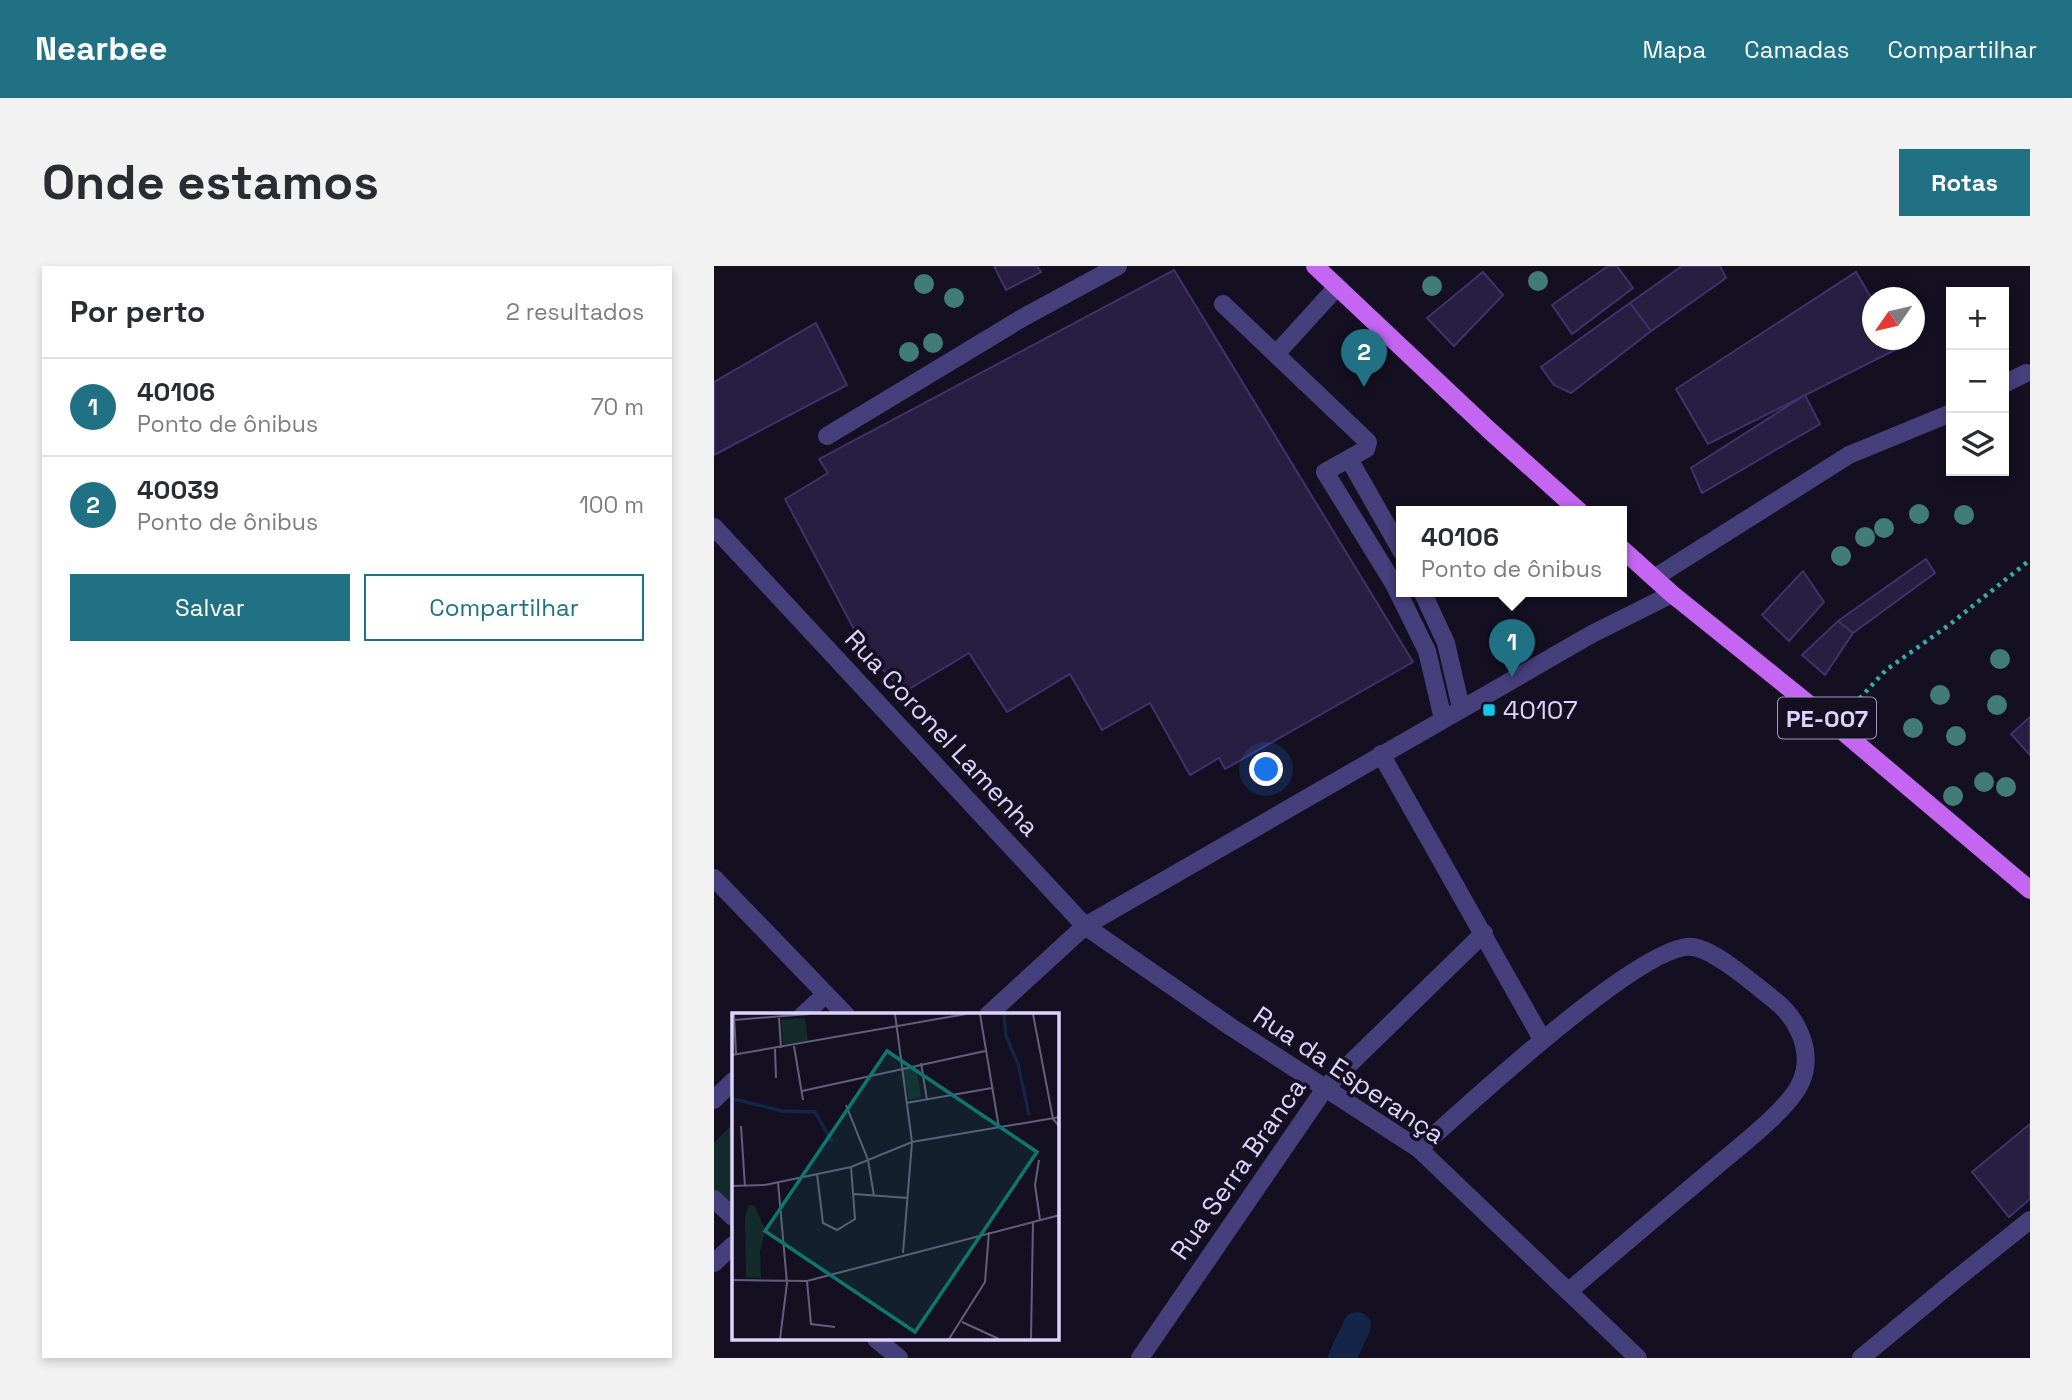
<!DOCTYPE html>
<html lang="pt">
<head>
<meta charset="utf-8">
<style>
	body { margin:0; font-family:"Space Grotesk",sans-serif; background:#f2f2f3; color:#2b2b33 }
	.controls { position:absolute; right:21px; top:21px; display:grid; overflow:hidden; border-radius:0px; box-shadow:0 4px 10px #0003 }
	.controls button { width:63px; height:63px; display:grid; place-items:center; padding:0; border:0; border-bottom:2px solid #e1e1e2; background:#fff; color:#2b2b33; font:35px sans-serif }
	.compass { position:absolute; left:1148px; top:21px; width:63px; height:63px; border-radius:50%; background:#fff; box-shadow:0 4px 10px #0003; rotate:236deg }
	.you { position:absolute; left:553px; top:504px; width:24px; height:24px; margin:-18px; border:5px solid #fff; border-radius:50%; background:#1a73e8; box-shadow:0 0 0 10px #1a73e833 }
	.badge { display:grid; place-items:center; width:46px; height:46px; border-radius:50%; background:#217184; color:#fff; font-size:23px; font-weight:700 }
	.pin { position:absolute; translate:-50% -58px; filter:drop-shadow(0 2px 4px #0008) }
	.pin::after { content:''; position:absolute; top:37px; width:24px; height:21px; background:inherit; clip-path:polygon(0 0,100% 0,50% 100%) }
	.popup { position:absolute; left:682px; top:240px; width:231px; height:91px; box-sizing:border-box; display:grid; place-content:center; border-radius:0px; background:#fff; filter:drop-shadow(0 2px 5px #0005); font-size:23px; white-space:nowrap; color:#7c7c81 }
	.popup b { font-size:26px; color:#2b2b33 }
	.popup::after { content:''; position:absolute; left:50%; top:100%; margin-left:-14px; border:14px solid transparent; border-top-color:#fff }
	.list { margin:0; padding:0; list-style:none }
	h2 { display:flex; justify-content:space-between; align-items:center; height:91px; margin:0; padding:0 28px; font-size:30px }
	h2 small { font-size:23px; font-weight:400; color:#7c7c81 }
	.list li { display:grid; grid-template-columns:46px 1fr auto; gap:21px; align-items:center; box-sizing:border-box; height:98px; padding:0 28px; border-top:2px solid #e1e1e2 }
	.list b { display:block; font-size:26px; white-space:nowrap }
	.list p { margin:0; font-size:23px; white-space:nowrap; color:#7c7c81 }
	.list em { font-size:23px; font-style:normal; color:#7c7c81 }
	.actions { display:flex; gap:14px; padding:21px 28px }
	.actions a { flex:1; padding:16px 0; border:2px solid #217184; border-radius:0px; text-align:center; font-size:24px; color:#217184 }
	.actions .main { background:#217184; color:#fff }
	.icon { flex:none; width:38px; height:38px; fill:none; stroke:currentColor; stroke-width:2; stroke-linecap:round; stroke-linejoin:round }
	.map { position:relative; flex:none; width:1316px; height:1092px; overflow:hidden; border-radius:0px }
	header { display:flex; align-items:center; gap:42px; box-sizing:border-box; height:98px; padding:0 35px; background:#217184; color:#fff }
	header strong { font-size:33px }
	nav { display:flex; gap:38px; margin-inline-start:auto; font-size:24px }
	.intro { display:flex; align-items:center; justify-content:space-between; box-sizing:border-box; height:168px; padding:0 42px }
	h1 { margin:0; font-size:49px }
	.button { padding:18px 32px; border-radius:0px; background:#217184; color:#fff; font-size:24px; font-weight:700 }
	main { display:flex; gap:42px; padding:0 42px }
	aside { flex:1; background:#fff; border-radius:0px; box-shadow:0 4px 10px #0003 }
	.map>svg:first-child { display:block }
	.green { fill:#142b2b }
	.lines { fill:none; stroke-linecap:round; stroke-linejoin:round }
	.canal { stroke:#142647; stroke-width:28 }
	.building { fill:#271e41; stroke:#40326b; stroke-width:2 }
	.path { stroke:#3aaaa9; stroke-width:4.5; stroke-dasharray:3.5 5; stroke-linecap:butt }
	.minor { stroke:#453f7c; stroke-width:18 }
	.major { stroke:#c466f1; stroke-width:18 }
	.tree { fill:#427c78 }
	.poi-dot { fill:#15c7e6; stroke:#141022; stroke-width:2.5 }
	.labels { text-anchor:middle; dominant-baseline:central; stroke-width:7; stroke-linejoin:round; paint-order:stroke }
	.shield { fill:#141022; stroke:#9f9aba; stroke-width:2 }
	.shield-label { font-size:24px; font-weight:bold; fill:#dbd5fb }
	.poi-label { font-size:26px; fill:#dbd5fb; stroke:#141022; text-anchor:start }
	.street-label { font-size:26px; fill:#dbd5fb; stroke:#141022 }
	.inset-river { fill:none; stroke:#142647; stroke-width:3.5 }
	.inset-road { fill:none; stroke:#645f79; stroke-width:2 }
	.view { fill:#0f766e; fill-opacity:0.15; stroke:#0f766e; stroke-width:3.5 }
	.inset-edge { fill:none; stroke:#dbd5fb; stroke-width:3.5 }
</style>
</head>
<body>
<header>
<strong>Nearbee</strong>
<nav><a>Mapa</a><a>Camadas</a><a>Compartilhar</a></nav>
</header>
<div class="intro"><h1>Onde estamos</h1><a class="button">Rotas</a></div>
<main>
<aside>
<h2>Por perto<small>2 resultados</small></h2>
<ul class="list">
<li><span class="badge">1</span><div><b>40106</b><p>Ponto de ônibus</p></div><em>70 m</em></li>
<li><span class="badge">2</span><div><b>40039</b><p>Ponto de ônibus</p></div><em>100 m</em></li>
</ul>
<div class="actions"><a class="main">Salvar</a><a>Compartilhar</a></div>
</aside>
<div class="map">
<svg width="1316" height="1092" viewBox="0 0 1316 1092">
	<rect width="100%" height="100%" fill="#141022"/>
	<path class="green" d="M19,858V944L0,924V877Z"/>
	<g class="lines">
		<path class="canal" d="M628,1092L643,1060"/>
	</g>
	<path class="building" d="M280,0H323L327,6L292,24Z
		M894,0H903L919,22L858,68L838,39Z
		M968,0H1006L1012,12L937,65L916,37Z
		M460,4L699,396L511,503L505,492L476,509L436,437L388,464L356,408L293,446L255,387L190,426L152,386L71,233L114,207L105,193Z
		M769,6L789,29L740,80L713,52Z
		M1142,6L1158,33V74H1182L1187,81L994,178L962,123Z
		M916,37L937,65L857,127L840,119L827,101Z
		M102,57L133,119L0,189V116Z
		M1091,129L1106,158L988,227L977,202Z
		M1212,293L1221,307L1139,367L1124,355Z
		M1089,305L1110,336L1075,375L1048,349Z
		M1124,355L1139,367L1111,409L1088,389Z
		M1316,451V489L1297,468Z
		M1316,858V933L1295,951L1258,906Z"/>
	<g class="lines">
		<path class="path" d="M1134,445L1172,404L1235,359L1316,294"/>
		<path class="minor" d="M509,38L654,176L652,183L611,206L680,318L713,385L729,453
			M562,88L623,21
			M1290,118L1312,107
			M113,170L310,51L404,0
			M635,193L688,286
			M0,261L371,660L517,761L705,883L924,1092
			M940,312L1135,189L1237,147
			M708,325L732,377L747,442
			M667,488L828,773
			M0,612L132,749
			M89,749L112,728
			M274,749L371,660L878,368L958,328
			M0,834L19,815
			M705,883C746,846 931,674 979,681C1001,684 1040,718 1059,733C1084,752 1100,786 1087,816C1075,843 1027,879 1005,898C955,940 905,982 855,1025
			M0,933L19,951
			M0,997L19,979
			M162,1073L185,1092
			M426,1092L612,821L770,667
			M1147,1092L1241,1014L1316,954"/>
		<path class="major" d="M601,0L775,164L865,245
			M908,283L958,328L1121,459L1316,624"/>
	</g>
	<g class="tree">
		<circle cx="824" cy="15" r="10"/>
		<circle cx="210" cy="18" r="10"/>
		<circle cx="718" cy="20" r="10"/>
		<circle cx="240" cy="32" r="10"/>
		<circle cx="219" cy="77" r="10"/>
		<circle cx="195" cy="86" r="10"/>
		<circle cx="1205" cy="248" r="10"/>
		<circle cx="1250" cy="249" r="10"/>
		<circle cx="1170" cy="262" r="10"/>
		<circle cx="1151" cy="271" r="10"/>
		<circle cx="1127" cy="290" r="10"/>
		<circle cx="1286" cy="393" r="10"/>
		<circle cx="1226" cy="429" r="10"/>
		<circle cx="1283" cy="439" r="10"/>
		<circle cx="1199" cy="462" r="10"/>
		<circle cx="1242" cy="470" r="10"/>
		<circle cx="1270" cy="516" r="10"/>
		<circle cx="1292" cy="521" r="10"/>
		<circle cx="1239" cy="530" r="10"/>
	</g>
	<rect class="poi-dot" x="768" y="437" width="14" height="14" rx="3.5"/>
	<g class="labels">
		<rect class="shield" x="1064" y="431.5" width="98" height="41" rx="5"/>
		<g class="shield-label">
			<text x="1113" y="452">PE-007</text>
		</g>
		<g class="poi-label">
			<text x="789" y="444">40107</text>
		</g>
		<g class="street-label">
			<text transform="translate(228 467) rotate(47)">Rua Coronel Lamenha</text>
			<text transform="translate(635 809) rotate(34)">Rua da Esperança</text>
			<text transform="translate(524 903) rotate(-55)">Rua Serra Branca</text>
		</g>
	</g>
	<g transform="translate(18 747)">
		<rect width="327" height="327" fill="#141022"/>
		<path d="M73,5L76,28L51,31L49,7ZM170,55H184L189,84L177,87ZM17,192L23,193L33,217L28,239L29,265L14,264L13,202Z" fill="#142b2b"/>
		<path class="inset-river" d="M272,1L274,23L286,51L297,102M2,86L50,98L83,99L100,129"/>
		<path class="inset-road" d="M2,1L4,41M163,1L180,129L171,240M248,1L267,115M301,1L321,106L328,114M47,5L49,35M2,7L77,1M62,33L71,87M43,36L44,65M0,42L234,1M189,50L195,87M70,78L253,38M174,90L260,75M114,92L136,147L142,183M9,113L13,174M307,147L303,172L308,207M85,161L91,210L105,217L123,206L119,154M46,169L55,270L48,326M0,173L33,172L119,154L180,129L328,104M122,181L176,185M0,267L75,268L328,202M75,268L79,311L103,314M230,309L267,326M217,326L253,269L257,219M299,326L301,209"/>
		<path class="view" d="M155,38L305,139L183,319L33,218Z"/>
		<rect width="327" height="327" class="inset-edge"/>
	</g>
</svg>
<div class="controls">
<button>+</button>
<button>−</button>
<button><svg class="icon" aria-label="layers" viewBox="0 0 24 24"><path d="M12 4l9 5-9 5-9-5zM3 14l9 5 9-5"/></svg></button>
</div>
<svg class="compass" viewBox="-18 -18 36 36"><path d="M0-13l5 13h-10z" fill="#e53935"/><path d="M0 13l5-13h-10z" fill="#7c7c81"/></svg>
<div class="you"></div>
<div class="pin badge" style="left:798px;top:411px">1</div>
<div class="popup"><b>40106</b>Ponto de ônibus</div>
<div class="pin badge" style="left:650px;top:121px">2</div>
</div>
</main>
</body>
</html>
